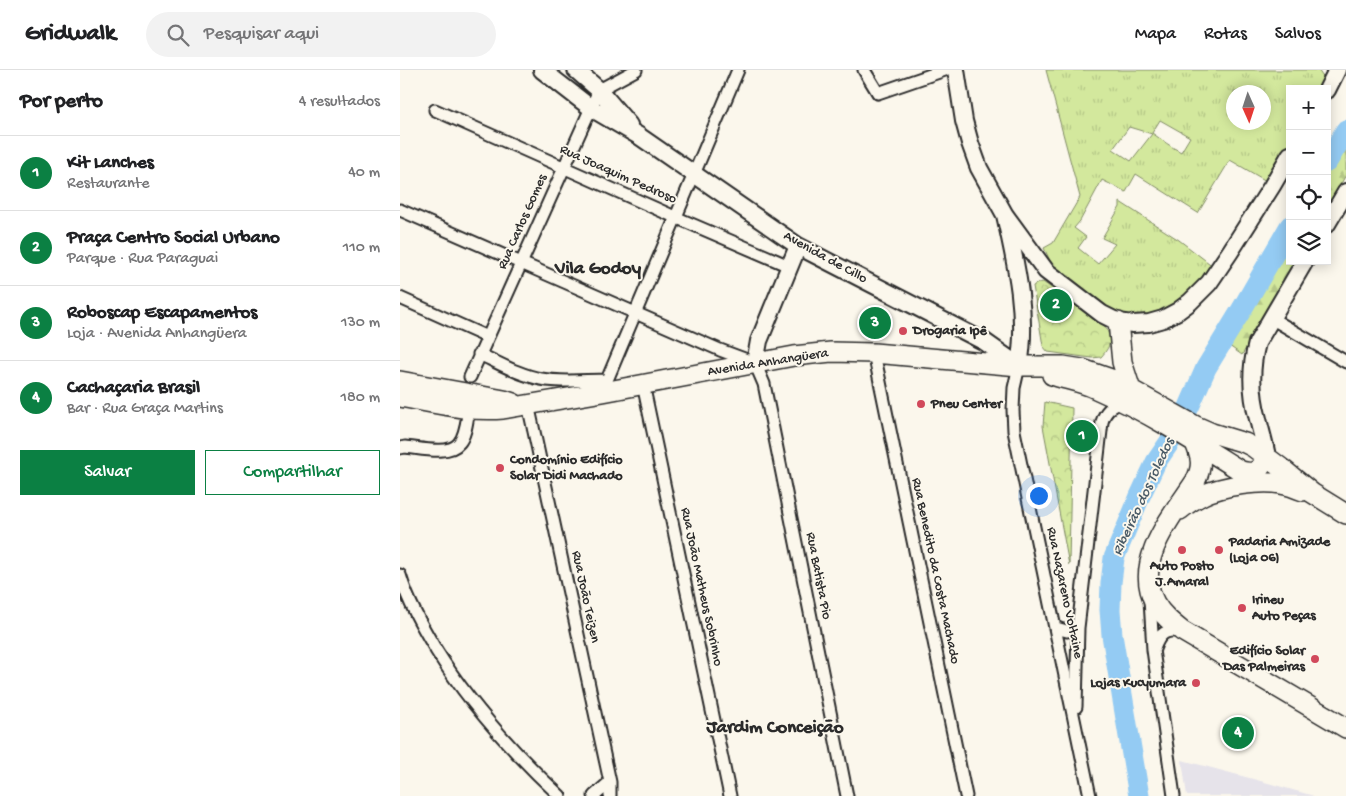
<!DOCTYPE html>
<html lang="pt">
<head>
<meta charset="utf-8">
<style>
	body { margin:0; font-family:"Gochi Hand",sans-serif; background:#f2f2f2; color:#202124 }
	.controls { position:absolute; right:15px; top:15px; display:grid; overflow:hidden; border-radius:0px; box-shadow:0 2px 12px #0003 }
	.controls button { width:45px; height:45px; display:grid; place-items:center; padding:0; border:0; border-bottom:1px solid #e0e0e0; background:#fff; color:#202124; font:25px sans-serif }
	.compass { position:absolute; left:826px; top:15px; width:45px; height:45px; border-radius:50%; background:#fff; box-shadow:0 2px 12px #0003; rotate:177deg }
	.you { position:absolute; left:638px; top:425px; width:18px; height:18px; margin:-12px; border:4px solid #fff; border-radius:50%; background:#1a73e8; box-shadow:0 0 0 8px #1a73e833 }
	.badge { display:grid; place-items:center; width:32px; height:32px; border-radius:50%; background:#0b8043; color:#fff; font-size:16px; font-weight:700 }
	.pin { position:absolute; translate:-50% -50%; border:2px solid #fff; box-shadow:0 1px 5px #0006 }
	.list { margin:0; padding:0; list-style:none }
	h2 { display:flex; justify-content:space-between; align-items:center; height:65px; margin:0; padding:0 20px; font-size:21px }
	h2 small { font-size:16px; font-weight:400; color:#757577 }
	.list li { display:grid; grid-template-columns:32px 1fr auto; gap:15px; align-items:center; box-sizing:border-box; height:75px; padding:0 20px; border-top:1px solid #e0e0e0 }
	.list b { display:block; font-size:19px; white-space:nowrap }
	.list p { margin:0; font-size:16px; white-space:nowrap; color:#757577 }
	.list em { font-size:16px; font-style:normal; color:#757577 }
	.actions { display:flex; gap:10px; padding:15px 20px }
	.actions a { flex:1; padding:11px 0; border:1px solid #0b8043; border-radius:0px; text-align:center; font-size:18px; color:#0b8043 }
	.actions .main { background:#0b8043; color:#fff }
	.icon { flex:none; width:28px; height:28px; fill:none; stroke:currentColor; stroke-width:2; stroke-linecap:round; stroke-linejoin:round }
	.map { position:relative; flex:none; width:946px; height:726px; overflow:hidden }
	header { display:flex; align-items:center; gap:30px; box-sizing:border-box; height:70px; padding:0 25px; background:#fff; border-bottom:1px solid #e0e0e0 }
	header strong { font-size:24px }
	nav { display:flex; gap:28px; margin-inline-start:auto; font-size:18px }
	.search { width:350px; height:45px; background:#f2f2f2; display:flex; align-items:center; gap:12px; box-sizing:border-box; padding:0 18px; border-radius:28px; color:#757577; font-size:19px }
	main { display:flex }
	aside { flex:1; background:#fff }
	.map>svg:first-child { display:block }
	.built { fill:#e6e3ea }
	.grass { fill:url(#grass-tufts); stroke:#7f8a64; fill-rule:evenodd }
	.forest { fill:url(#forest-firs); stroke:#7f8a64 }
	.park { fill:url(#park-crowns); stroke:#7f8a64 }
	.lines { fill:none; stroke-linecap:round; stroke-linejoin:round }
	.river { stroke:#94cbf3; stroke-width:21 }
	.street-casing { stroke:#2b2b2b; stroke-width:15 }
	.secondary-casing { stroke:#2b2b2b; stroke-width:20 }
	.primary-casing { stroke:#2b2b2b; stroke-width:22 }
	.street { stroke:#fbf7ec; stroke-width:11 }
	.secondary { stroke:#fbf7ec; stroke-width:16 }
	.primary { stroke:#fbf7ec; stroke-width:19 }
	.poi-dot { fill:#d1495b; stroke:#fbf7ec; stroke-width:2 }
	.labels { text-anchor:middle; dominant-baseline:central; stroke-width:4; stroke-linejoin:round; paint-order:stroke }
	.street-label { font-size:14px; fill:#2b2b2b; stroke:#fbf7ec }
	.poi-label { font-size:14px; font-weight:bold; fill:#2b2b2b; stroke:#fbf7ec; text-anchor:start }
	.water-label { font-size:15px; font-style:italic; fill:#4a5b67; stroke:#fbf7ec }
	.district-label { font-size:19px; font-weight:bold; fill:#2b2b2b; stroke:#fbf7ec }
</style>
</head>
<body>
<header>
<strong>Gridwalk</strong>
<div class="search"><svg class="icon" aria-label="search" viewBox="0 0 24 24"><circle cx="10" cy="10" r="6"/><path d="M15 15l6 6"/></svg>Pesquisar aqui</div>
<nav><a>Mapa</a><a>Rotas</a><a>Salvos</a></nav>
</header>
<main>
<aside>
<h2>Por perto<small>4 resultados</small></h2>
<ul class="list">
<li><span class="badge">1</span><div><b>Kit Lanches</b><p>Restaurante</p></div><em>40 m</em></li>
<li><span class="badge">2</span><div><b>Praça Centro Social Urbano</b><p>Parque · Rua Paraguai</p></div><em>110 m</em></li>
<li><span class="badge">3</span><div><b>Roboscap Escapamentos</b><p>Loja · Avenida Anhangüera</p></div><em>130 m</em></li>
<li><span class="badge">4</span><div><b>Cachaçaria Brasil</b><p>Bar · Rua Graça Martins</p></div><em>180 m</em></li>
</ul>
<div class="actions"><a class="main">Salvar</a><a>Compartilhar</a></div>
</aside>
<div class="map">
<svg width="946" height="726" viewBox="0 0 946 726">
	<defs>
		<pattern id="grass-tufts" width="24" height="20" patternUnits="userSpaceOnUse" patternTransform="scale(1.25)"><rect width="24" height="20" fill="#d3e89d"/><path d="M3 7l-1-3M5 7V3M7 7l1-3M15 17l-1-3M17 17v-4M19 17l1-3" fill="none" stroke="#b5c787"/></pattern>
		<pattern id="forest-firs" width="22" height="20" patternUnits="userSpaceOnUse" patternTransform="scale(1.25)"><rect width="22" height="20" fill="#d3e89d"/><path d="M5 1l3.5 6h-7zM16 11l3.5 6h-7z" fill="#b5c787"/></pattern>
		<pattern id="park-crowns" width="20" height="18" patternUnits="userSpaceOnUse" patternTransform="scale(1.25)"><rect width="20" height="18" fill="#d3e89d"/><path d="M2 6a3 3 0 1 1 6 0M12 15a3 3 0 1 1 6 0" fill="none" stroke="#b5c787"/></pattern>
	</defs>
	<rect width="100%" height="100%" fill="#fbf7ec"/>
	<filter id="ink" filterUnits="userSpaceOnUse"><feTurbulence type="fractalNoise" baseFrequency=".02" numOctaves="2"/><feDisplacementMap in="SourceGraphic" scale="10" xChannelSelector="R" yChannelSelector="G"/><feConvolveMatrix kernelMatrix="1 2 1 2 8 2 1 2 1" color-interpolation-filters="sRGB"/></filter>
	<g filter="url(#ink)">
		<path class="built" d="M782,690L868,713L914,726H787Z"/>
		<path class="grass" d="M646,0H918L927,13L924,19H890V76L868,112L830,90L798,143L736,104L726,122L702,110L680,151L674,158L686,167L678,178L698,194L715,174L702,168L720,137V132L779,170L814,197L806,211L760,246L721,248L654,199L644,178L653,173L680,127ZM834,22H864V52H834ZM760,50L790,67L781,82C771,77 762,70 752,63ZM729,57L752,64L731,91L713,79Z"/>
		<path class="forest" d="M946,60V105L927,137V92Z
			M890,156V191H896L842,285L822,271Z"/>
		<path class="park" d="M643,212L704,255C712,268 712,275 701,287L692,288L648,282L643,276L633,216L638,213Z
			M645,332L672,338L669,495L643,356Z"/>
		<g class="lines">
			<path class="river" d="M927,92L946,60
				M739,726L712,565L710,540L711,513L714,488L740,426L756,392L771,370L789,337L806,298L842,239L890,156"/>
			<g class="street-casing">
				<path id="street" d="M464,0L478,23L545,0
					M35,40L275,147L389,196
					M0,140L320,280L355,293L364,314L447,726
					M0,228L87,267
					M871,248L946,292
					M474,283L566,726
					M79,284C99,293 119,305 141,309C162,313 185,310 207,310
					M619,296L614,318L613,340L614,361L690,726
					M70,307L199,20L236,0
					M243,314L330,726
					M203,322L207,310L338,0
					M128,334L210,712V726
					M0,378L5,377C19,378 49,386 59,373C66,365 67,349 69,339
					M0,505C8,532 22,556 36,580C70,635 113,682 160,726
					M750,530L753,580L774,726
					M656,558L667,561L678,558
					M754,579C760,562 765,560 782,561
					M676,637L678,558L702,352C705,341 711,336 722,332
					M194,726L210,712"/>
			</g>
			<g class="secondary-casing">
				<path id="secondary" d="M142,0L191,38L239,66L398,176L585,272L619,296C628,245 616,194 605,145
					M176,0L199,20L229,55
					M556,0L564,51L570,73L579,98L605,145L646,201L702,244L718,252L733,254L749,253L763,249L778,241L790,232L809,213L830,182L872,116L890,85
					M927,20L937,0
					M927,154L946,122
					M355,293L359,271L398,176
					M867,387C865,374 861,362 858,349C851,324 850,299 857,273L905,191"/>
			</g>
			<g class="primary-casing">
				<path id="primary" d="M718,252L722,292L731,320
					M652,305C667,310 682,312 696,319C746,341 795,372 841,401C856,405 860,400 867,387
					M0,311L104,330L113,333
					M0,327C34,333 69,342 103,339L203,322L394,286L431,282L474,283L619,296H663L682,299L714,310L796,356L812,363L845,373L853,377L884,400L912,423L946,444
					M795,373C801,388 803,395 796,410C774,444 732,491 755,533C762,545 772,553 782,561L946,658
					M780,440C787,434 795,429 803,425C821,416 861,410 881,414C888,415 896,418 903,421"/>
			</g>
			<use href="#street" class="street"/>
			<use href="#secondary" class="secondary"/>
			<use href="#primary" class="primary"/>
		</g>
	</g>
	<g class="poi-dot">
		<circle cx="503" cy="261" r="5"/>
		<circle cx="521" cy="334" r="5"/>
		<circle cx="100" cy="398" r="5"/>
		<circle cx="782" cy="480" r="5"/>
		<circle cx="819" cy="480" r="5"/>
		<circle cx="842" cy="538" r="5"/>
		<circle cx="915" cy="589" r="5"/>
		<circle cx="796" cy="613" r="5"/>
	</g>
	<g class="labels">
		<g class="street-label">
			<text transform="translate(218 105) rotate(24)">Rua Joaquim Pedroso</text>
			<text transform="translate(123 152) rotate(-66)">Rua Carlos Gomes</text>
			<text transform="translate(425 188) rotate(29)">Avenida de Cillo</text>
			<text transform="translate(368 293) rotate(-9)">Avenida Anhangüera</text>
			<text transform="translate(535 501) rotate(78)">Rua Benedito da Costa Machado</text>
			<text transform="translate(418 506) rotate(79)">Rua Batista Pio</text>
			<text transform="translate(301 517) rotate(78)">Rua João Matheus Sobrinho</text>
			<text transform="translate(664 523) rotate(78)">Rua Nazareno Voltaine</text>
			<text transform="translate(185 527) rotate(78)">Rua João Teizen</text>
		</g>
		<g class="poi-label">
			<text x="513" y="261">Drogaria Ipê</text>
			<text x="531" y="334">Pneu Center</text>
			<text x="110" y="390">Condomínio Edifício<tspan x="110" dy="16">Solar Didi Machado</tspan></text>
			<text x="829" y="472">Padaria Amizade<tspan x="829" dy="16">(Loja 06)</tspan></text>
			<text x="782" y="496" text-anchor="middle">Auto Posto<tspan x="782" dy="16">J.Amaral</tspan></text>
			<text x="852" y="530">Irineu<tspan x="852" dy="16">Auto Peças</tspan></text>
			<text x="905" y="581" text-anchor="end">Edifício Solar<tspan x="905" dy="16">Das Palmeiras</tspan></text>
			<text x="786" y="613" text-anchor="end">Lojas Kucyumara</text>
		</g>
		<g class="water-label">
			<text transform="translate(744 427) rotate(-65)">Ribeirão dos Toledos</text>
		</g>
		<g class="district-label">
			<text x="198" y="199">Vila Godoy</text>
			<text x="375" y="658">Jardim Conceição</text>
		</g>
	</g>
</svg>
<div class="controls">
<button>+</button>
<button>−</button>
<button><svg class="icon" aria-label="locate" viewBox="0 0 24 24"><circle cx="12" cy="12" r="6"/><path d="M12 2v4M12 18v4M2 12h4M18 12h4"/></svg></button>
<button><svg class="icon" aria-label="layers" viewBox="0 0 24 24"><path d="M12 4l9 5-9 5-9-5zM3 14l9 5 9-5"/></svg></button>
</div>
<svg class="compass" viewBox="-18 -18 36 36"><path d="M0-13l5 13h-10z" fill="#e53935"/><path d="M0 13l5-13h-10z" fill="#757577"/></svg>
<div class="you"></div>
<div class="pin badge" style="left:682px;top:366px">1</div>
<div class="pin badge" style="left:656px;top:235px">2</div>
<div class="pin badge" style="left:475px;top:253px">3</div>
<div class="pin badge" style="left:838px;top:663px">4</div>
</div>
</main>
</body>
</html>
